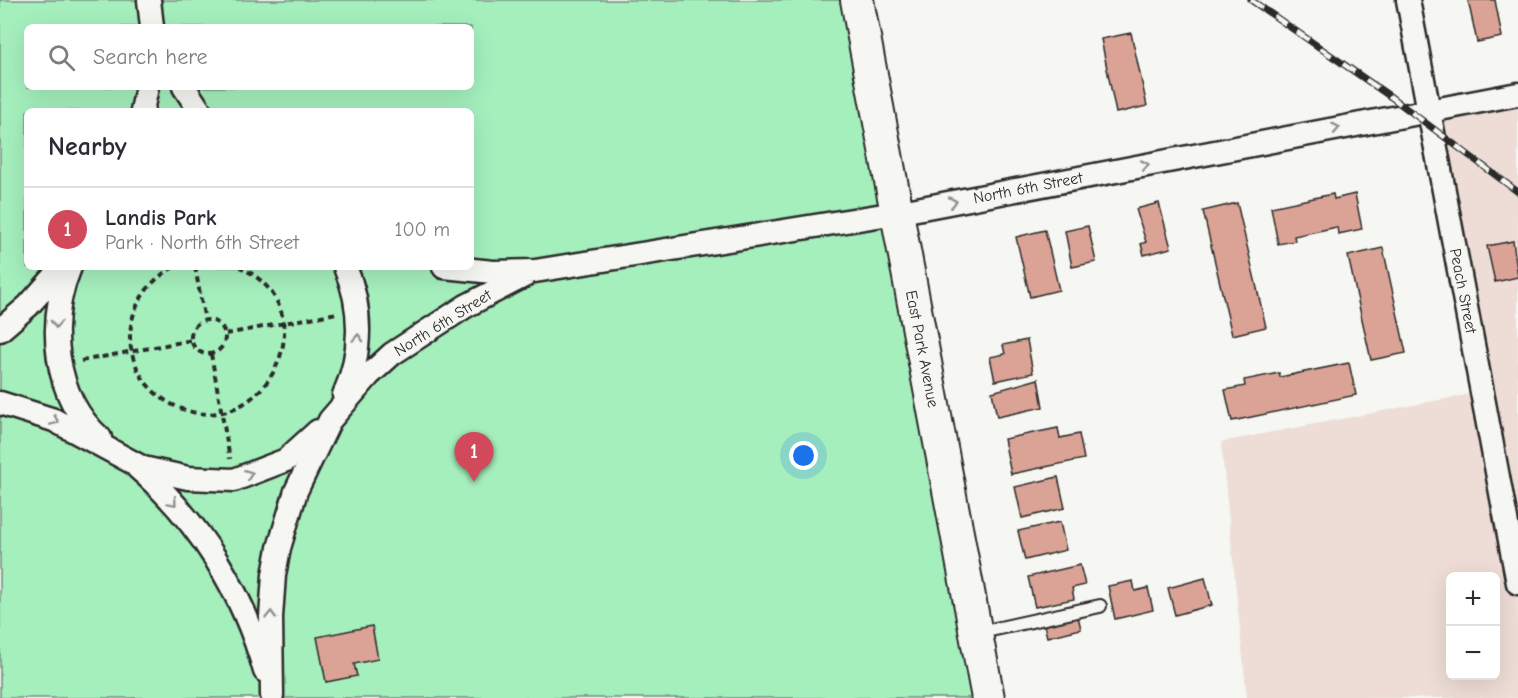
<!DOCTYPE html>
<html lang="en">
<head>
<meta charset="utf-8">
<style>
	body { margin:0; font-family:"Comic Neue",sans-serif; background:#f2f2f3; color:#2b2b33 }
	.controls { position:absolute; right:18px; bottom:18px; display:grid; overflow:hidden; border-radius:9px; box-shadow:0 6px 24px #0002 }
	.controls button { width:54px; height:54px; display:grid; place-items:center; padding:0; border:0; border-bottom:2px solid #e1e1e2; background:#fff; color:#2b2b33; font:30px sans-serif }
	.you { position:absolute; left:804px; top:456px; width:21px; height:21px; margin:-15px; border:4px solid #fff; border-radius:50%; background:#1a73e8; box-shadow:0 0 0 9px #1a73e833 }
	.badge { display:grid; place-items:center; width:39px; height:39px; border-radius:50%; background:#d1495b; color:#fff; font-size:20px; font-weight:700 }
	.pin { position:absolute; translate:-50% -50px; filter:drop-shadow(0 2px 3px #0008) }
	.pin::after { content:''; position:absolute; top:32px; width:21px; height:18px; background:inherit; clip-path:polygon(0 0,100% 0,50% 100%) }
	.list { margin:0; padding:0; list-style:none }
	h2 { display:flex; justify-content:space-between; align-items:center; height:78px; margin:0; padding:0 24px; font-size:26px }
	h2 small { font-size:20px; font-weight:400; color:#7c7c81 }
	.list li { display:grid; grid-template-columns:39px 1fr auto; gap:18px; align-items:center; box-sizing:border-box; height:84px; padding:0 24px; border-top:2px solid #e1e1e2 }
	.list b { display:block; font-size:22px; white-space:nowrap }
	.list p { margin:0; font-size:20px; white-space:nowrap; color:#7c7c81 }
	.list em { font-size:20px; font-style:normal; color:#7c7c81 }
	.icon { flex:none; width:33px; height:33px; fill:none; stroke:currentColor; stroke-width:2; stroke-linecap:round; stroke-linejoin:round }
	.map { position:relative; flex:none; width:1518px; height:698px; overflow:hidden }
	.search { position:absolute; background:#fff; box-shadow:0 6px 24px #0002; left:24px; top:24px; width:450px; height:66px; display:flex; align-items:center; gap:15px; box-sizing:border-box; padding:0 21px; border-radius:9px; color:#7c7c81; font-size:22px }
	.panel { position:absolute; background:#fff; box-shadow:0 6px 24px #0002; left:24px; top:108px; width:450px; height:162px; border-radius:9px }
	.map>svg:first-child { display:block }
	.built { fill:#eeddd6; fill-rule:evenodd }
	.green { fill:#a5efbd; stroke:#688d74; stroke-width:1.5; fill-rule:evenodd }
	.building { fill:#dba395; stroke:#2b2b2b; stroke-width:1.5 }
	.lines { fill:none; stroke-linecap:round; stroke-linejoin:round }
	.lane-casing { stroke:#2b2b2b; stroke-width:16 }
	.street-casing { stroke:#2b2b2b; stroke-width:27 }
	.secondary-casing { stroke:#2b2b2b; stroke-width:36 }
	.path { stroke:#2b2b2b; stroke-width:4; stroke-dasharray:6 4.5; stroke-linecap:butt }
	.lane { stroke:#f6f6f2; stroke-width:12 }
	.street { stroke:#f6f6f2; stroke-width:22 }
	.secondary { stroke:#f6f6f2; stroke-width:32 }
	.rail-casing { stroke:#2b2b2b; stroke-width:7 }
	.rail { stroke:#f6f6f2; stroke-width:4.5; stroke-dasharray:14; stroke-linecap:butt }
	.oneway { stroke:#90908e }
	.labels { text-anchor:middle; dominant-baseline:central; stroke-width:4.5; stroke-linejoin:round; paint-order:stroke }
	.street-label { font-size:16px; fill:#2b2b2b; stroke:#f6f6f2 }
</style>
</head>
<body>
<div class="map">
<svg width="1518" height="698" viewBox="0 0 1518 698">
	<rect width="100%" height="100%" fill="#f6f6f2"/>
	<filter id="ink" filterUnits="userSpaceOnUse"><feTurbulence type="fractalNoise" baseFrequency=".0167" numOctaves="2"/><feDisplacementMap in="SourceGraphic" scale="12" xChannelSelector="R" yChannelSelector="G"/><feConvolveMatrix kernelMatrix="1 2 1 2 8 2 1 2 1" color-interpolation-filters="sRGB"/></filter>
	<g filter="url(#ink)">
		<path class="built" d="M1518,94V698H1247L1221,442L1481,392L1429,109ZM1450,576H1496V676H1450Z"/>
		<path class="green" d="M0,0H856L988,698H0ZM27,27H471V87H27ZM27,111H471V267H27Z"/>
		<path class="building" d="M1468,0H1495L1502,37L1477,42Z
			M1131,33L1147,106L1116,113L1101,39Z
			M1333,194L1334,199L1355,194L1362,229L1338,234L1337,227L1294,236L1295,241L1278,244L1271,207Z
			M1159,203L1171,248L1144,255L1141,244L1146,242L1136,209Z
			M1237,203L1266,327L1232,335L1203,211Z
			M1088,226L1096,262L1072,267L1065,231Z
			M1045,230L1059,290L1030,297L1016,237Z
			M1513,241L1518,277L1495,282L1487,246Z
			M1383,248L1406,353L1371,360L1348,256Z
			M1027,340L1033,373L995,381L990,357L1005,354L1003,345Z
			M1349,363L1356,395L1232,421L1225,390L1245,386L1244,380L1279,373L1280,377Z
			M1038,379L1043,407L997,417L992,392Z
			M1058,428L1060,438L1079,434L1084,459L1011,474L1004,439Z
			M1058,477L1065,508L1022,518L1015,487Z
			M1060,522L1066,550L1025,560L1018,531Z
			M1080,565L1085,585L1072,588L1074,599L1035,607L1028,577Z
			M1205,578L1212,605L1175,615L1168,588Z
			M1133,581L1135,591L1148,588L1153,610L1115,619L1108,586Z
			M1077,612L1081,629L1047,637L1043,620Z
			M372,626L378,659L354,664L357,676L326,682L317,637Z"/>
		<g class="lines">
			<g class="lane-casing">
				<path id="lane" d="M977,633L1100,606"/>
			</g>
			<g class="street-casing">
				<path id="street" d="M149,0L152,27
					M1408,0L1518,583
					M184,87L200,111
					M142,111L147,87
					M70,267C47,322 53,396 100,438
					M444,267L493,272L535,271L896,213L1518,94
					M0,330L28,306L63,267
					M344,395C362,355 363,308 345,267
					M0,403L54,420L143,468L188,478L234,480L286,460L318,431
					M138,468C199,521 243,592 265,671
					M272,695L271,617L274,575L279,548L296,491L330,420L369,375L392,354L466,306L526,275"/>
			</g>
			<g class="secondary-casing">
				<path id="secondary" d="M857,0L988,698"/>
			</g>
			<path class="path" d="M174,267C148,281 131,306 130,336C130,359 141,382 159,396C251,465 340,315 240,267
				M195,267L205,321
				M191 337a17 17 0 1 1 34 0a17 17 0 1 1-34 0Z
				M226,334L337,313
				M211,354L230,459
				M81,361L192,340"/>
			<use href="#lane" class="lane"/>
			<use href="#street" class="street"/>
			<use href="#secondary" class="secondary"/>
			<g class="rail-casing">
				<path id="rail" d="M1251,0L1391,97L1518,192"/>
			</g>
			<use href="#rail" class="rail"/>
		</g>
		<defs><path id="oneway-chevron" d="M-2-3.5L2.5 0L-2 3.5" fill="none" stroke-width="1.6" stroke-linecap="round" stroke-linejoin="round" transform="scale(1.5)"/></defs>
		<g class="oneway">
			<use href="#oneway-chevron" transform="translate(1336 128) rotate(-11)"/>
			<use href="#oneway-chevron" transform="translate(1145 165) rotate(-11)"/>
			<use href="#oneway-chevron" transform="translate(953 202) rotate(-11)"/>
			<use href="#oneway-chevron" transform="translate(56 324) rotate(92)"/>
			<use href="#oneway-chevron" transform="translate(358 338) rotate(-87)"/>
			<use href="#oneway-chevron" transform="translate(55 421) rotate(23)"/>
			<use href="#oneway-chevron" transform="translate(249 474) rotate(-21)"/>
			<use href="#oneway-chevron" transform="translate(173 502) rotate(49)"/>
			<use href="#oneway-chevron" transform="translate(271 615) rotate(-88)"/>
		</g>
	</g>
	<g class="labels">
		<g class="street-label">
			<text transform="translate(1028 188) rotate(-11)">North 6th Street</text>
			<text transform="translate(1463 291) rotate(79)">Peach Street</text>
			<text transform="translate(443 323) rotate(-32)">North 6th Street</text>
			<text transform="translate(922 349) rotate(79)">East Park Avenue</text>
		</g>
	</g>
</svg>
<div class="controls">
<button>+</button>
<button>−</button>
</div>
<div class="you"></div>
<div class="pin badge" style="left:474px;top:482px">1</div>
<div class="search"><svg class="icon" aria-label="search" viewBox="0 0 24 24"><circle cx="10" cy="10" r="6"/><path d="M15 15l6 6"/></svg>Search here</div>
<section class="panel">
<h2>Nearby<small></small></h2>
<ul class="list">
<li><span class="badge">1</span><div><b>Landis Park</b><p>Park · North 6th Street</p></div><em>100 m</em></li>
</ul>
</section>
</div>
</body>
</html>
